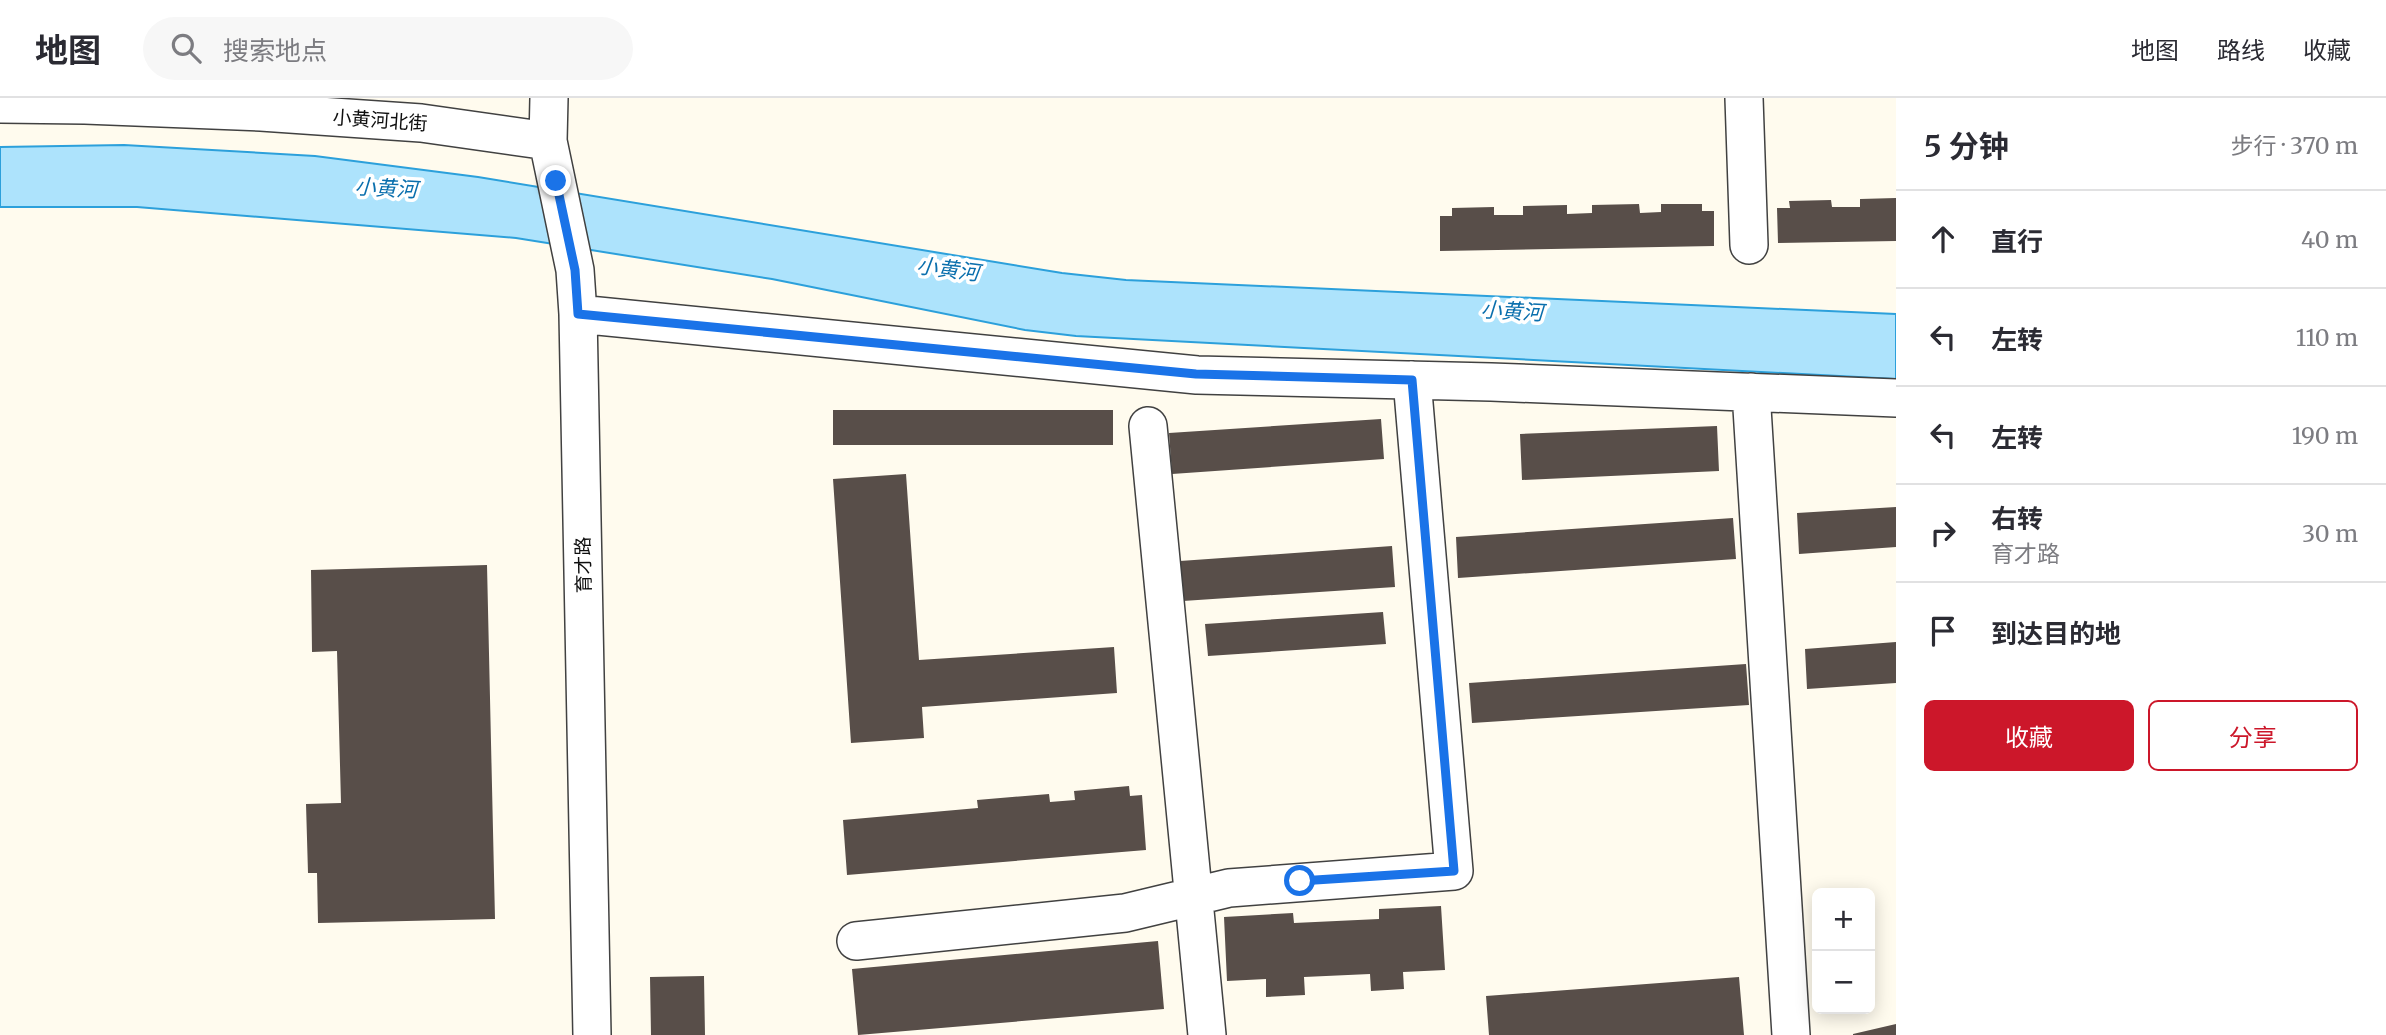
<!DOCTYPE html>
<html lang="zh">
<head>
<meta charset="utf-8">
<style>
	body { margin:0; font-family:Merriweather,"Noto Sans SC",serif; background:#f7f7f7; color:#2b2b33 }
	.controls { position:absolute; right:21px; bottom:21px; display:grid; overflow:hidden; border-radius:10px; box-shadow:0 4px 18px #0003 }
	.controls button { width:63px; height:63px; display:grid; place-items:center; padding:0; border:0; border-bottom:2px solid #e1e1e2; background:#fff; color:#2b2b33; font:35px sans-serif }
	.stop { position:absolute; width:21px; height:21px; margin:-16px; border:5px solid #1a73e8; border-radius:50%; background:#fff }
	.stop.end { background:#1a73e8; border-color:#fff; box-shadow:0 2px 7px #0008 }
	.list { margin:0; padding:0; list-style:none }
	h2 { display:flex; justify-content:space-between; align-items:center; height:91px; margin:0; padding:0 28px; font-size:30px }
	h2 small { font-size:23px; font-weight:400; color:#7c7c81 }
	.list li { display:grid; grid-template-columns:46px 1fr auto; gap:21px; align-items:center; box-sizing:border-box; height:98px; padding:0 28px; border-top:2px solid #e1e1e2 }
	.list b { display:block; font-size:26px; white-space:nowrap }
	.list p { margin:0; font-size:23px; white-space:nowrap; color:#7c7c81 }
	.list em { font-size:23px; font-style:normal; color:#7c7c81 }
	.actions { display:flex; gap:14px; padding:21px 28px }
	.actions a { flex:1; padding:16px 0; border:2px solid #cc172a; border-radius:10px; text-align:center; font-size:24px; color:#cc172a }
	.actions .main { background:#cc172a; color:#fff }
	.icon { flex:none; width:38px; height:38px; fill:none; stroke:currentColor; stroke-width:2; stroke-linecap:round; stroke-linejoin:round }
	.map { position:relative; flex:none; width:1896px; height:937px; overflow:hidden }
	header { display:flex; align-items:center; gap:42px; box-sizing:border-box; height:98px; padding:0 35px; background:#fff; border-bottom:2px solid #e1e1e2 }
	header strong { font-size:33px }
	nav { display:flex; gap:38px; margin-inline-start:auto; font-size:24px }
	.search { width:490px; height:63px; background:#f7f7f7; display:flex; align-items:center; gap:18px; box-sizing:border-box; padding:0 24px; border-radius:38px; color:#7c7c81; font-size:26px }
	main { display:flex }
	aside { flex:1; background:#fff }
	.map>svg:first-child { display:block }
	.water { fill:#ade3fc; stroke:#2ca0db; stroke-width:2 }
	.building { fill:#584e49 }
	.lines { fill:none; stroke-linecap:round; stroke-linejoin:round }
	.minor-casing { stroke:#414141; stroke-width:40 }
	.minor { stroke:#fff; stroke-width:37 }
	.route { stroke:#1a73e8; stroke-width:9 }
	.labels { text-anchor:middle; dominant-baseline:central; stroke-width:7; stroke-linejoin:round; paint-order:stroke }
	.street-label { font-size:19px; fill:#0e0e0e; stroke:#fff }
	.water-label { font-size:21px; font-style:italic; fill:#0a6fad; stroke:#fff }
</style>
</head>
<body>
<header>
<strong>地图</strong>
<div class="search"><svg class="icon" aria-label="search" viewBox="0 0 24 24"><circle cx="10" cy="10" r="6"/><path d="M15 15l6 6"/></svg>搜索地点</div>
<nav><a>地图</a><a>路线</a><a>收藏</a></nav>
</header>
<main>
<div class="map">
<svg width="1896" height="937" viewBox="0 0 1896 937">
	<rect width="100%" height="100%" fill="#fffbee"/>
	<path class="water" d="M124,47L315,58L478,79L1062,175L1126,182L1896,216V281L1076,238L1025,232L772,181L516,140L137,109H0V49Z"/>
	<path class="building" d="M1896,100V143L1778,145L1777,110H1790L1789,103L1831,102L1832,109H1860V101Z
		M1639,106L1640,115L1661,114V106H1702V113H1714V148L1440,153V118H1452V110L1494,109V117H1523V108L1567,107V116L1592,115V107Z
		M833,312H1113V347H833Z
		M1381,321L1384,361L1172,376L1169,335Z
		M1717,328L1719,373L1522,382L1520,336Z
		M906,376L919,562L1114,549L1117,595L922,609L924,640L851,645L833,381Z
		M1896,409V449L1799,456L1797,415Z
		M1733,420L1736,461L1458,480L1456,439Z
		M1392,448L1395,489L1183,503L1180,463Z
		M487,467L495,821L318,825L317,775H308L306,706L341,705L337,553L312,554L311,472Z
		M1383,514L1386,546L1208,558L1205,526Z
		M1896,544V585L1807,591L1805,551Z
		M1746,566L1749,607L1472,625L1469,585Z
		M1129,688L1130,698L1142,697L1146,752L847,777L843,722L978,710L977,702L1049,696L1050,704L1075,702L1074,693Z
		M1441,808L1445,872L1403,874L1404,891L1371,893L1370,876L1304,879L1305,897L1266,899V881L1227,883L1224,819L1293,815L1294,825L1379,821V811Z
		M1158,843L1164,911L858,937L852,871Z
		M704,878L705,937H651L650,879Z
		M1739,879L1744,937H1489L1486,898Z
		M1896,926V937H1853V936Z"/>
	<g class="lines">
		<g class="minor-casing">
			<path id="minor" d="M549,0L548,43L575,172L578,216L592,937
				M1744,0L1749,147
				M0,6L85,7L261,14L421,25L548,43
				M578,216L1197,277L1491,284L1896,300
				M1751,294L1791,937
				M1148,328L1207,937
				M856,843L1125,815L1229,790L1454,773L1412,282"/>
		</g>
		<use href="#minor" class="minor"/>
	</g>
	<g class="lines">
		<path class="route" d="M556,83L575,172L578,216L1196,276L1412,282L1454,773L1300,783"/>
	</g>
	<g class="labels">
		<g class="street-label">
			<text transform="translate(380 22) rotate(4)">小黄河北街</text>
			<text transform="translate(583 467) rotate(-91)">育才路</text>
		</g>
		<g class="water-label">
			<text transform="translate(386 90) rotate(3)">小黄河</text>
			<text transform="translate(948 171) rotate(7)">小黄河</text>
			<text transform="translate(1512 213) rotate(3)">小黄河</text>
		</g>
	</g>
</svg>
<div class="controls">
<button>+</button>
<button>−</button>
</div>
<div class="stop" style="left:1300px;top:783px"></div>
<div class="stop end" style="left:556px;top:83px"></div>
</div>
<aside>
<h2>5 分钟<small>步行 · 370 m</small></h2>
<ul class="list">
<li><svg class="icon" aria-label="ahead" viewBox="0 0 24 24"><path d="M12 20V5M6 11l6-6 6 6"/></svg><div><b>直行</b></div><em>40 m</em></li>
<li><svg class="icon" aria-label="left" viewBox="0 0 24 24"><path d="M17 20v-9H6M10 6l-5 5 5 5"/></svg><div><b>左转</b></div><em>110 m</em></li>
<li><svg class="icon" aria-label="left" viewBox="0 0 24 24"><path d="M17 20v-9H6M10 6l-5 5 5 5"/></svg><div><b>左转</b></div><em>190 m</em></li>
<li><svg class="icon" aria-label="right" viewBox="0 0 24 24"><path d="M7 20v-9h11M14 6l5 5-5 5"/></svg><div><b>右转</b><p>育才路</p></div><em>30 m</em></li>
<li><svg class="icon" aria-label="arrive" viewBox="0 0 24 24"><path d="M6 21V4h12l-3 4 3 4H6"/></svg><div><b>到达目的地</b></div></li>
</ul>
<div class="actions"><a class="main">收藏</a><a>分享</a></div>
</aside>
</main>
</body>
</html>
